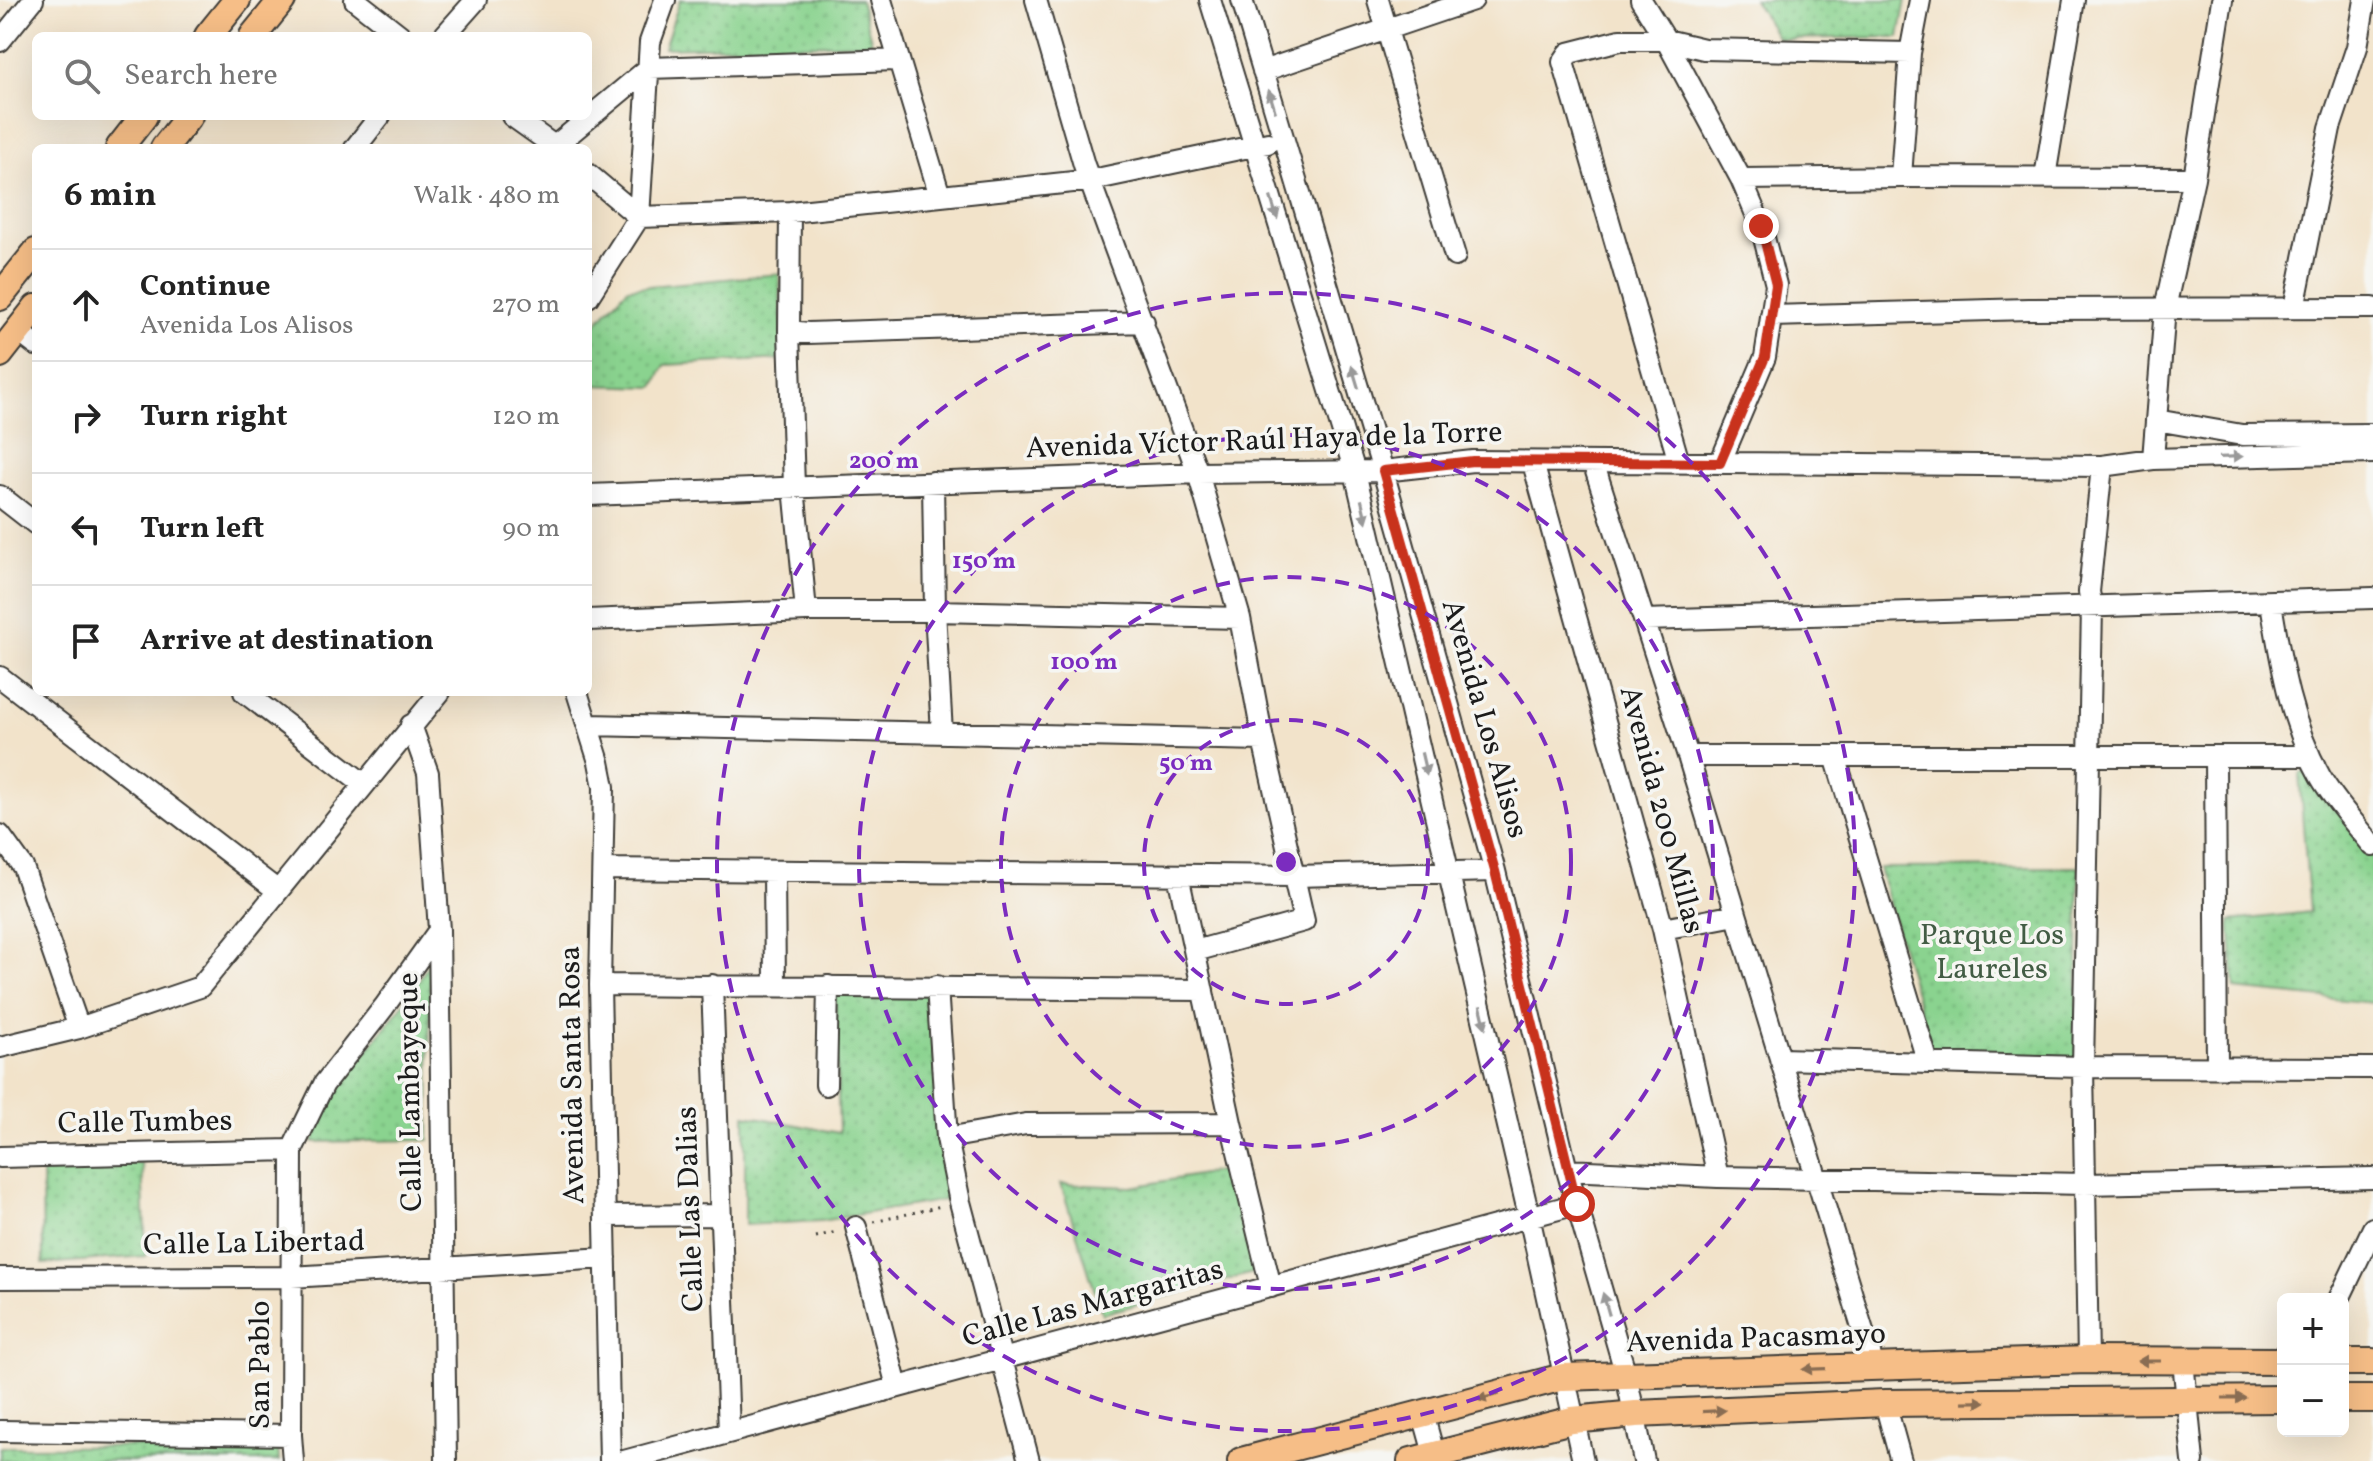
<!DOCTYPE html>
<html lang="en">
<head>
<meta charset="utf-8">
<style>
	body { margin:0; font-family:Vollkorn,serif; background:#f6f6f6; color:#222 }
	.controls { position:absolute; right:24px; bottom:24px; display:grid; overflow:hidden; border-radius:12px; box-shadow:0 8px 32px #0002 }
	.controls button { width:72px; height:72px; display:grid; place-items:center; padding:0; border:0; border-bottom:2px solid #e0e0e0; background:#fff; color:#222; font:40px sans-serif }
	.stop { position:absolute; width:24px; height:24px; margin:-18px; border:6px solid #c8321e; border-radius:50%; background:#fff }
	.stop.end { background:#c8321e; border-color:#fff; box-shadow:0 2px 8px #0008 }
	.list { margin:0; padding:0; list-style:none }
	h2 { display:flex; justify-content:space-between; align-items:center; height:104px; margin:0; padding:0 32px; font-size:34px }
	h2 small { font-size:26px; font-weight:400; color:#767676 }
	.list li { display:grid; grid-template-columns:52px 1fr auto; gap:24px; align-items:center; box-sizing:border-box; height:112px; padding:0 32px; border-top:2px solid #e0e0e0 }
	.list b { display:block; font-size:30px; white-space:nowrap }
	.list p { margin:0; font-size:26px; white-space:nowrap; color:#767676 }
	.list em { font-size:26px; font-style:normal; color:#767676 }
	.icon { flex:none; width:44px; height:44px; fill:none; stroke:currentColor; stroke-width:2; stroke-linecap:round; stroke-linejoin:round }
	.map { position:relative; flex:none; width:2373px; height:1461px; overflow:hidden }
	.search { position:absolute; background:#fff; box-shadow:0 8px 32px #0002; left:32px; top:32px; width:560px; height:88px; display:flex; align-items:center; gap:20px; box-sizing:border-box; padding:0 28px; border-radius:12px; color:#767676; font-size:30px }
	.panel { position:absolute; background:#fff; box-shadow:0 8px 32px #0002; left:32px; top:144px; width:560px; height:552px; border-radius:12px }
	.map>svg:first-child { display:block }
	.park { fill:url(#park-dots); stroke:#537856; stroke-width:2 }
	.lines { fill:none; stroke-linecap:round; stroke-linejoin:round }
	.minor-casing { stroke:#3c3a36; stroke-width:24 }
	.major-casing { stroke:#3c3a36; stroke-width:30 }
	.path { stroke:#3c3a36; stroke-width:3; stroke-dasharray:2 6; stroke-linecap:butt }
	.minor { stroke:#fff; stroke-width:20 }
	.major { stroke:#f6be87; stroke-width:26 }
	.oneway { fill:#999 }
	.oneway2 { fill:#896d52 }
	.route { stroke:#c8321e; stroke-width:10 }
	.ring { fill:none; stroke:#7b2cbf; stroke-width:4; stroke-dasharray:14 10 }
	.labels { text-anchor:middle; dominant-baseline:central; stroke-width:7; stroke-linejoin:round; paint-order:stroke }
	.street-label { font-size:30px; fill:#1c1c1c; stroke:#f6f6f2 }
	.park-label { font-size:30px; fill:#425c44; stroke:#f6f6f2 }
	.centre { fill:#7b2cbf; stroke:#f6f6f2; stroke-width:4 }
	.ring-label { font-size:24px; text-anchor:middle; font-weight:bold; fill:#7b2cbf; stroke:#f6f6f2; stroke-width:7; stroke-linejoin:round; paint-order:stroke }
</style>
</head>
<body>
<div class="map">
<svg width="2373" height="1461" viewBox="0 0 2373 1461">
	<defs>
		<pattern id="park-dots" width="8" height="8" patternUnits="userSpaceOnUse" patternTransform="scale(2)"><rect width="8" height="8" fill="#8ad38f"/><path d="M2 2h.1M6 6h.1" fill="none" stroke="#76b57b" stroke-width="1.8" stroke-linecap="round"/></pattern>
	</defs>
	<rect width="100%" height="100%" fill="#f6f6f2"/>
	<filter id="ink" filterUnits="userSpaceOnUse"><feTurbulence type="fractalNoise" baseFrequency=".0125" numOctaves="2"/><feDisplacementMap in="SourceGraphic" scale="16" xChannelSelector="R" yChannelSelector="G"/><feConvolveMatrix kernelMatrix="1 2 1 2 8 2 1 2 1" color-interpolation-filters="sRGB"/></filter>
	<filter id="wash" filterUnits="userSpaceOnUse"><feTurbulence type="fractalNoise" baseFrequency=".006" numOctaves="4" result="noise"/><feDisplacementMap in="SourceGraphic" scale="32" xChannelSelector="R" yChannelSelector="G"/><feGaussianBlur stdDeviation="1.8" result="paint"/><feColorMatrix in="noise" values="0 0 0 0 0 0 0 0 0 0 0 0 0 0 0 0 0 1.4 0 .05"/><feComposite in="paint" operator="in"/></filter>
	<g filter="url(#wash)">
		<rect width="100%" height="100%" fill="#f2e3ca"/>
		<path class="park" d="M680,0H860L872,43L664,48Z
			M1754,0H1906L1899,37L1778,39Z
			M779,274L784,359L665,365L654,387L588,385V332L628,288Z
			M2308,770L2373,854V1003L2235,989L2230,921L2310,912L2299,775Z
			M2079,867L2077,1060L1933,1056L1879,868Z
			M430,961L429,1140L313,1142L331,1098L413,991Z
			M928,991L951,1199L821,1221L745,1225V1115L839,1133L835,992Z
			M142,1163L146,1256L43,1264L42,1166Z
			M1236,1168L1260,1271L1102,1314L1061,1184L1132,1187Z
			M278,1446L279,1461H0V1447Z"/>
	</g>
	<g filter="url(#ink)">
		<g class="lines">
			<g class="minor-casing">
				<path id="minor" d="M355,0L401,36
					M881,0L940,196
					M1036,0L1084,165L1198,473L1240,618L1263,740L1304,921L1195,951
					M1210,0L1355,472L1529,1216L1583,1461
					M1242,0L1383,471L1495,871L1567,1170L1626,1375L1644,1461
					M1378,0L1455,256
					M1641,0L1666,40L1741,179L1761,226L1776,285L1765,357L1720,463
					M444,36L476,0
					M0,41L33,0
					M1263,71L1473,0
					M512,116L557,148
					M555,146L649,68L897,60
					M355,148L380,116
					M588,174L639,217L790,212L1092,180L1268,143
					M1901,177L1910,53L1920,0
					M2045,177L2074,0
					M1741,179L1901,177L2194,178
					M790,212L789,331L794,487L806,611
					M588,297L639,217L650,42L665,0
					M2294,308L2330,128L2357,47L2365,0
					M1771,316L2028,309L2373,308
					M18,331L36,345
					M789,331L808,333L1144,322
					M2156,420L2242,435L2373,434
					M2153,459L2165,308L2194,178L2222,0
					M1593,462L1688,756L1874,1367
					M1679,462L1563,62L1569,53L1620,40H1666L1704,49L1910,53
					M1533,463L1663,929L1718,1177
					M933,482L935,611L942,733
					M588,495L1198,473L1383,471L1473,461L2102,466L2153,459L2373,453
					M0,496L36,524
					M2271,603C2281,663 2290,722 2320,776C2334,801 2356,824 2373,846
					M588,620L806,611H935L1240,618
					M1644,620L2373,598
					M0,677L278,891
					M244,692L364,784
					M577,692L599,762L604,787L600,985L610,1461
					M411,725L428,773L439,930L446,1461
					M588,725L1263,740
					M1688,756H2310
					M1835,756L1928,1063
					M2215,757L2217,1066
					M0,835L23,867L79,1028
					M603,869L1295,876L1495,871
					M774,872L775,985
					M1178,875L1231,1123L1271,1287
					M1663,929L1736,915
					M600,985L1203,990
					M712,985L729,1431
					M937,986L947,1138L960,1202L1029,1461
					M0,1047L79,1028L200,987L440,692
					M1780,1059L2083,1067L2373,1068
					M826,1085L828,986
					M947,1138L1026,1124L1231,1123
					M0,1157L292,1150
					M1567,1170L1718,1177L2085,1184L2373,1178
					M605,1216L721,1215
					M856,1227L897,1387
					M0,1278L291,1277L606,1258
					M2339,1299L2373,1228
					M2088,1360L2083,1067L2092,607L2089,592L2102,466
					M2183,1361L2193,1461
					M1885,1403L1901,1461
					M1423,1414L1436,1461
					M0,1431L291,1435
					M293,1461L291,1435L292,1150L324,1084L384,1007L439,930
					M624,1461L1577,1204"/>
			</g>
			<g class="major-casing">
				<path id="major" d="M208,36L237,0
					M253,36L282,0
					M119,148L144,116
					M164,148L189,116
					M0,297L36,252
					M0,354L36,308
					M2343,1362H2373
					M2343,1399H2373
					M1241,1461L1563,1377L2088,1360L2283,1361
					M1411,1461L1572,1420L1636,1414L1885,1403L2283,1399"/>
			</g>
			<path class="path" d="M874,1222L941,1206
				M816,1237L836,1232"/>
			<use href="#minor" class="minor"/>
			<use href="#major" class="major"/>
		</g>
		<defs><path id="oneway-solid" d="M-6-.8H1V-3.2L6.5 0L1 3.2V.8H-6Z" transform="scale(2)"/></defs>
		<g class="oneway">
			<use href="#oneway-solid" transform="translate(1272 101) rotate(-107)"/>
			<use href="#oneway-solid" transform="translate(1274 208) rotate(73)"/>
			<use href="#oneway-solid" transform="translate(1355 377) rotate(-107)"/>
			<use href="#oneway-solid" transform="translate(2231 457) rotate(-2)"/>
			<use href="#oneway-solid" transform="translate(1364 511) rotate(77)"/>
			<use href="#oneway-solid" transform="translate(1424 764) rotate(77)"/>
			<use href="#oneway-solid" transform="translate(1483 1017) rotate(77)"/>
			<use href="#oneway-solid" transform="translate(1606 1304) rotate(-106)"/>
		</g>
		<g class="oneway2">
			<use href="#oneway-solid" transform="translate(2149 1361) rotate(-180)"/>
			<use href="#oneway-solid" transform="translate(1814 1369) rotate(178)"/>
			<use href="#oneway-solid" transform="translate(1488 1397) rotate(165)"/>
			<use href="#oneway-solid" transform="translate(2234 1398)"/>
			<use href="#oneway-solid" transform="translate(1974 1402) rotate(-1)"/>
			<use href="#oneway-solid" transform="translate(1714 1411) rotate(-3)"/>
		</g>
	</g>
	<g class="lines" filter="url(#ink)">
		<path class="route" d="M1577,1204L1495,871L1383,471L1473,461L1720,463L1765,357L1776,285L1761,226"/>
	</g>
	<g class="ring">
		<circle cx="1286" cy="862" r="142"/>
		<circle cx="1286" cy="862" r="285"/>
		<circle cx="1286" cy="862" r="427"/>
		<circle cx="1286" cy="862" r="569"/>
	</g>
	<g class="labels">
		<g class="street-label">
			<text transform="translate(1264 441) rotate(-2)">Avenida Víctor Raúl Haya de la Torre</text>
			<text transform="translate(1484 719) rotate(74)">Avenida Los Alisos</text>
			<text transform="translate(1661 810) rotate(75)">Avenida 200 Millas</text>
			<text transform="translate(573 1075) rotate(-91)">Avenida Santa Rosa</text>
			<text transform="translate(411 1092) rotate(-91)">Calle Lambayeque</text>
			<text transform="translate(145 1123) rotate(-1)">Calle Tumbes</text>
			<text transform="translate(691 1209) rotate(-92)">Calle Las Dalias</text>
			<text transform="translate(254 1244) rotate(-1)">Calle La Libertad</text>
			<text transform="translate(1093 1304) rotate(-15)">Calle Las Margaritas</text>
			<text transform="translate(1756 1339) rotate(-2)">Avenida Pacasmayo</text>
			<text transform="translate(261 1365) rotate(-90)">San Pablo</text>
		</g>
		<g class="park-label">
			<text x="1992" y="936">Parque Los<tspan x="1992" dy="34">Laureles</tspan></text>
		</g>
	</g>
	<circle cx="1286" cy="862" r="12" class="centre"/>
	<g class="ring-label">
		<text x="884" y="468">200 m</text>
		<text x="984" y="568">150 m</text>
		<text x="1084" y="669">100 m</text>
		<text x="1186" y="770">50 m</text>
	</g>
</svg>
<div class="controls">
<button>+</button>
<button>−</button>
</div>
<div class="stop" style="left:1577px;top:1204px"></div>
<div class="stop end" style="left:1761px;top:226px"></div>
<div class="search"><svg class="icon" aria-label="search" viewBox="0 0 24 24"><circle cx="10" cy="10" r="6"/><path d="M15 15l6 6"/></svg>Search here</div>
<section class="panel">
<h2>6 min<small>Walk · 480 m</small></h2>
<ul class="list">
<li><svg class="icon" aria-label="ahead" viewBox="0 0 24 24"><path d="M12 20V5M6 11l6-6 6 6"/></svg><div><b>Continue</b><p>Avenida Los Alisos</p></div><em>270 m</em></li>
<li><svg class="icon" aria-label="right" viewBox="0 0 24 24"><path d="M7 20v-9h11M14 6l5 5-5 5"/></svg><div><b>Turn right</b></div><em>120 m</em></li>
<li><svg class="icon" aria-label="left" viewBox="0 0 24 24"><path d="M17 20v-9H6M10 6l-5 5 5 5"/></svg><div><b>Turn left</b></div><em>90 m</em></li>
<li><svg class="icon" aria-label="arrive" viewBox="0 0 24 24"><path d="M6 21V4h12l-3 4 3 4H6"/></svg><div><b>Arrive at destination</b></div></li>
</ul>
</section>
</div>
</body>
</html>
